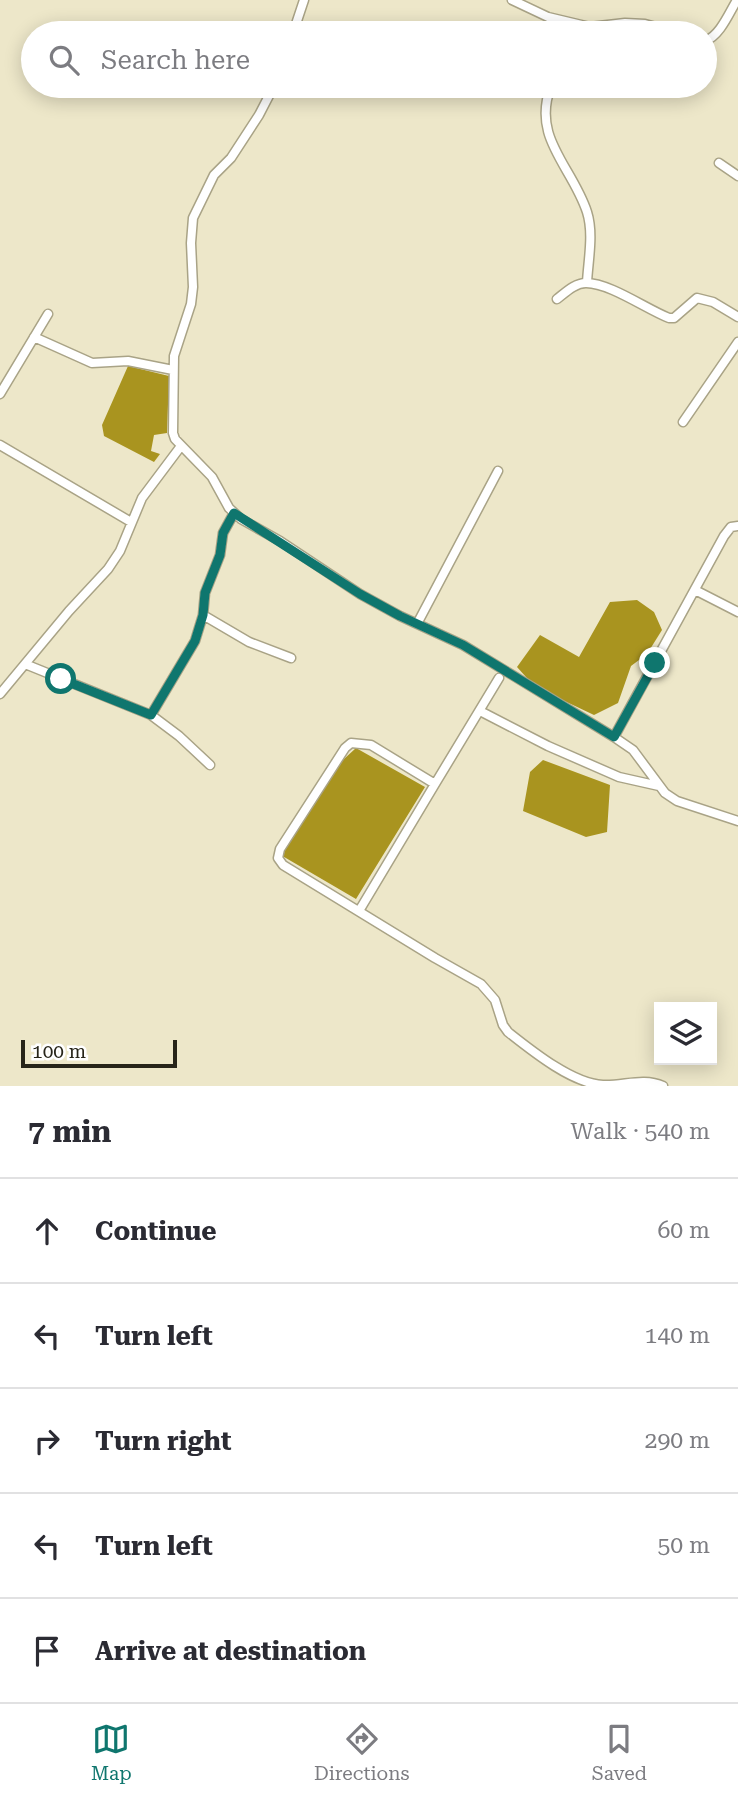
<!DOCTYPE html>
<html lang="en">
<head>
<meta charset="utf-8">
<style>
	body { margin:0; font-family:"Roboto Serif",serif; background:#f7f7f7; color:#2b2b33 }
	.controls { position:absolute; right:21px; bottom:21px; display:grid; overflow:hidden; border-radius:0px; box-shadow:0 4px 18px #0003 }
	.controls button { width:63px; height:63px; display:grid; place-items:center; padding:0; border:0; border-bottom:2px solid #e1e1e2; background:#fff; color:#2b2b33; font:35px sans-serif }
	.scale { position:absolute; left:21px; bottom:18px; width:156px; box-sizing:border-box; padding-left:7px; border:4px solid #272519; border-top:0; font-size:19px; line-height:24px; white-space:nowrap; color:#272519; -webkit-text-stroke:5px #fff; paint-order:stroke }
	.stop { position:absolute; width:21px; height:21px; margin:-16px; border:5px solid #0f766e; border-radius:50%; background:#fff }
	.stop.end { background:#0f766e; border-color:#fff; box-shadow:0 2px 7px #0008 }
	.list { margin:0; padding:0; list-style:none }
	h2 { display:flex; justify-content:space-between; align-items:center; height:91px; margin:0; padding:0 28px; font-size:30px }
	h2 small { font-size:23px; font-weight:400; color:#7c7c81 }
	.list li { display:grid; grid-template-columns:46px 1fr auto; gap:21px; align-items:center; box-sizing:border-box; height:105px; padding:0 28px; border-top:2px solid #e1e1e2 }
	.list b { display:block; font-size:26px; white-space:nowrap }
	.list em { font-size:23px; font-style:normal; color:#7c7c81 }
	.icon { flex:none; width:38px; height:38px; fill:none; stroke:currentColor; stroke-width:2; stroke-linecap:round; stroke-linejoin:round }
	.map { position:relative; flex:none; width:738px; height:1086px; overflow:hidden }
	.search { position:absolute; background:#fff; box-shadow:0 4px 18px #0003; left:21px; right:21px; top:21px; height:77px; display:flex; align-items:center; gap:18px; box-sizing:border-box; padding:0 24px; border-radius:38px; color:#7c7c81; font-size:26px }
	.sheet { height:616px; background:#fff }
	nav { display:flex; justify-content:space-around; align-items:center; box-sizing:border-box; height:98px; border-top:2px solid #e1e1e2; background:#fff; font-size:19px; color:#7c7c81 }
	nav a { display:grid; justify-items:center; gap:4px }
	nav .on { color:#0f766e }
	.map>svg:first-child { display:block }
	.water { fill:#a9941f }
	.lines { fill:none; stroke-linecap:round; stroke-linejoin:round }
	.street-casing { stroke:#a9a386; stroke-width:11 }
	.street { stroke:#fff; stroke-width:8 }
	.route { stroke:#0f766e; stroke-width:9 }
</style>
</head>
<body>
<div class="map">
<svg width="738" height="1086" viewBox="0 0 738 1086">
	<rect width="100%" height="100%" fill="#ede7c9"/>
	<path class="water" d="M128,366L169,376L167,433L154,435L151,451L160,454L154,462L104,436L102,425Z
		M637,600L654,612L662,630L647,654L631,666L618,703L594,715L535,687L517,667L540,635L579,657L610,602Z
		M356,748L425,787L356,899L279,854L332,770Z
		M543,760L610,785L607,832L586,837L523,811L530,772Z"/>
	<g class="lines">
		<g class="street-casing">
			<path id="street" d="M512,0L548,17L590,27L625,23L645,24L678,33
				M293,33L304,0
				M705,41C720,36 729,13 737,0
				M274,86L259,115L231,158L214,175L193,218L191,243L193,287L191,304L174,356L173,433L175,439L212,477L229,508L241,519L280,541L360,594L400,616L463,645L614,737L633,750L665,793L677,801L738,821
				M551,86C531,138 572,166 587,212C594,234 588,261 587,283
				M719,163L738,176
				M557,299C566,292 575,283 586,283C610,283 646,309 669,318H674L697,298L713,302L738,317
				M34,337L92,363L128,361L173,370
				M0,394L48,314
				M683,422L738,342
				M0,445L131,522
				M695,590L738,612
				M203,615L249,642L291,658
				M417,624L498,471
				M25,664L151,715L179,736L210,765
				M499,678L435,784L371,745L351,743L345,748L280,849L278,858L283,865L435,958L481,984L495,1000L503,1025L508,1032C532,1051 573,1084 603,1085C624,1086 643,1077 663,1086
				M0,694L69,611L108,569L120,551L142,498L181,446
				M480,711L548,746L619,777L659,786
				M151,715L195,641L203,615L205,593L220,555L223,533L234,513
				M614,737L724,536L731,527L738,526
				M359,911L435,784"/>
		</g>
		<use href="#street" class="street"/>
	</g>
	<g class="lines">
		<path class="route" d="M61,679L151,715L195,641L203,615L205,593L220,555L223,533L234,513L360,594L400,616L463,645L614,737L655,663"/>
	</g>
</svg>
<div class="controls">
<button><svg class="icon" aria-label="layers" viewBox="0 0 24 24"><path d="M12 4l9 5-9 5-9-5zM3 14l9 5 9-5"/></svg></button>
</div>
<div class="scale">100 m</div>
<div class="stop" style="left:61px;top:679px"></div>
<div class="stop end" style="left:655px;top:663px"></div>
<div class="search"><svg class="icon" aria-label="search" viewBox="0 0 24 24"><circle cx="10" cy="10" r="6"/><path d="M15 15l6 6"/></svg>Search here</div>
</div>
<section class="sheet">
<h2>7 min<small>Walk · 540 m</small></h2>
<ul class="list">
<li><svg class="icon" aria-label="ahead" viewBox="0 0 24 24"><path d="M12 20V5M6 11l6-6 6 6"/></svg><div><b>Continue</b></div><em>60 m</em></li>
<li><svg class="icon" aria-label="left" viewBox="0 0 24 24"><path d="M17 20v-9H6M10 6l-5 5 5 5"/></svg><div><b>Turn left</b></div><em>140 m</em></li>
<li><svg class="icon" aria-label="right" viewBox="0 0 24 24"><path d="M7 20v-9h11M14 6l5 5-5 5"/></svg><div><b>Turn right</b></div><em>290 m</em></li>
<li><svg class="icon" aria-label="left" viewBox="0 0 24 24"><path d="M17 20v-9H6M10 6l-5 5 5 5"/></svg><div><b>Turn left</b></div><em>50 m</em></li>
<li><svg class="icon" aria-label="arrive" viewBox="0 0 24 24"><path d="M6 21V4h12l-3 4 3 4H6"/></svg><div><b>Arrive at destination</b></div></li>
</ul>
</section>
<nav>
<a class="on"><svg class="icon" aria-label="map" viewBox="0 0 24 24"><path d="M3 6l6-2 6 2 6-2v14l-6 2-6-2-6 2zM9 4v14M15 6v14"/></svg>Map</a>
<a><svg class="icon" aria-label="directions" viewBox="0 0 24 24"><path d="M12 3l9 9-9 9-9-9zM9 14v-3h6M13 9l2 2-2 2"/></svg>Directions</a>
<a><svg class="icon" aria-label="saved" viewBox="0 0 24 24"><path d="M7 4h10v16l-5-4-5 4z"/></svg>Saved</a>
</nav>
</body>
</html>
